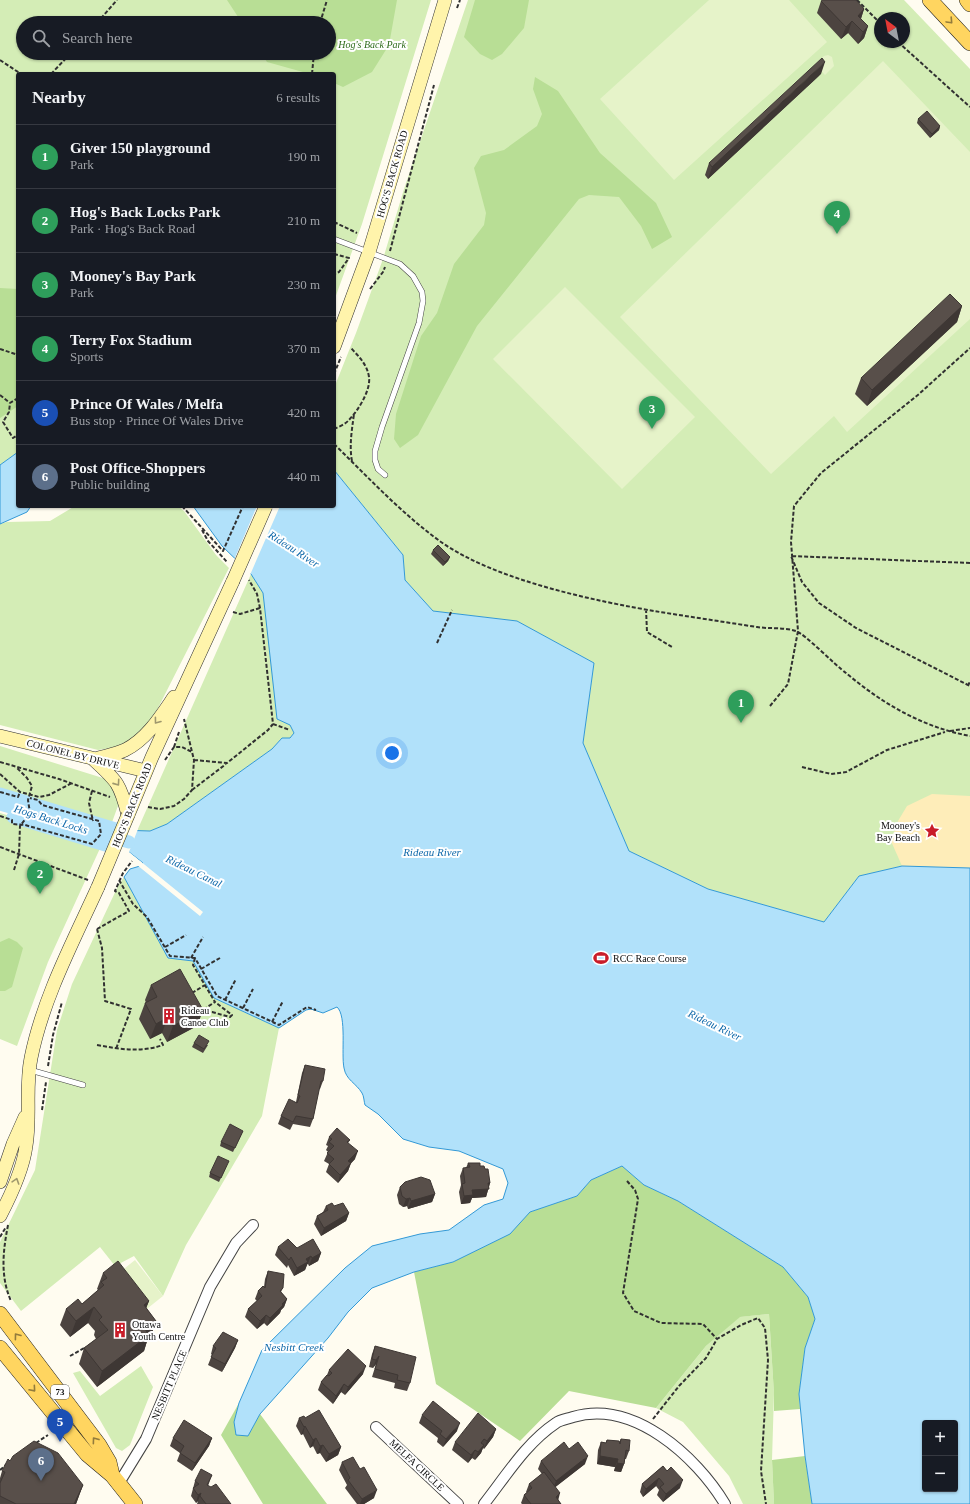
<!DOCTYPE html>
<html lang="en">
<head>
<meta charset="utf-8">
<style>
	body { margin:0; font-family:"Times New Roman",serif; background:#20242c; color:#f1f3f6 }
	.controls { position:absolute; right:12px; bottom:12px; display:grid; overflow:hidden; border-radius:4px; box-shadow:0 1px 3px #0004 }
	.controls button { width:36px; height:36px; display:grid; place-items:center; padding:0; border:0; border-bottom:1px solid #363941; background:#171b24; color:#f1f3f6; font:20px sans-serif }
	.compass { position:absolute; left:874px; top:12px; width:36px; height:36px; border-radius:50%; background:#171b24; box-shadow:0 1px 3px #0004; rotate:328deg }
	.you { position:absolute; left:392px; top:753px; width:14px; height:14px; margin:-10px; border:3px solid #fff; border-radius:50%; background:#1a73e8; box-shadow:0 0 0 6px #1a73e833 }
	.badge { display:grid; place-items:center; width:26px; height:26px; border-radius:50%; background:#0f766e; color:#fff; font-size:13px; font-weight:700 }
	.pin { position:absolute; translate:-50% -33px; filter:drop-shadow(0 1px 2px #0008) }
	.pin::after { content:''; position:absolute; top:21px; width:14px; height:12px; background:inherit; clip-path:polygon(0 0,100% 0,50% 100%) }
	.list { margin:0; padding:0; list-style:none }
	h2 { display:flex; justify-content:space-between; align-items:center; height:52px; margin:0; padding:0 16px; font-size:17px }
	h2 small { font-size:13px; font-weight:400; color:#9ea1a6 }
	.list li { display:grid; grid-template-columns:26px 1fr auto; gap:12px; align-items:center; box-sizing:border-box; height:64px; padding:0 16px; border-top:1px solid #363941 }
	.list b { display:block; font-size:15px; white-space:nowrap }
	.list p { margin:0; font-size:13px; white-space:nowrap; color:#9ea1a6 }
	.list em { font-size:13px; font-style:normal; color:#9ea1a6 }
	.icon { flex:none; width:22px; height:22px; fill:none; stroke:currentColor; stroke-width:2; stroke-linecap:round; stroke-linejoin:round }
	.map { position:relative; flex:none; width:970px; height:1504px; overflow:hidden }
	.search { position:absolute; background:#171b24; box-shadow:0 1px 3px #0004; left:16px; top:16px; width:320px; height:44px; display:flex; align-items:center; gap:10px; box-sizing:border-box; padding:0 14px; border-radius:22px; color:#9ea1a6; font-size:15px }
	.panel { position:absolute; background:#171b24; box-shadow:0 1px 3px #0004; left:16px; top:72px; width:320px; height:436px; border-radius:4px }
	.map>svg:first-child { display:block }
	.green { fill:#d4edb6; fill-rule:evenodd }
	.forest { fill:#b8de95 }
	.sand { fill:#feedb9 }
	.pitch { fill:#e6f3c9 }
	.water { fill:#b1e1fa; stroke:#3399d6; fill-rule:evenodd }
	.pier { fill:#fffcf0 }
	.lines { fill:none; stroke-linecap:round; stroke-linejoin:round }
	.canal { stroke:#b1e1fa; stroke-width:13 }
	.lane-casing { stroke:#424242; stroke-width:6 }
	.street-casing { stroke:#424242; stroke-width:12 }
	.secondary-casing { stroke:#313131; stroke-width:14 }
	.primary-casing { stroke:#202020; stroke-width:16 }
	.path { stroke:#313131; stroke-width:2; stroke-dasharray:4 2; stroke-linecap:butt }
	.lane { stroke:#fff; stroke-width:5 }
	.street { stroke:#fff; stroke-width:10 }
	.secondary { stroke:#fff4ab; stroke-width:13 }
	.primary { stroke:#ffd560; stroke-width:15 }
	.secondary-bridge-casing { stroke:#313131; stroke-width:14; stroke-linecap:butt }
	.secondary-bridge { stroke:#fff4ab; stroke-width:13 }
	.wall { fill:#4c4440 }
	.shaded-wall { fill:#3e3734 }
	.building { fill:#584f4a; stroke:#3e3734 }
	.oneway { stroke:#937c3c }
	.oneway2 { stroke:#9f986d }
	.labels { text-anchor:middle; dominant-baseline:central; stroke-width:4; stroke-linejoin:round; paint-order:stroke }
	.shield { fill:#fff; stroke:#575757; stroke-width:1 }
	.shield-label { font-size:9px; font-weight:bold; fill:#0f0f0f }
	.park-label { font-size:10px; font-style:italic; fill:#2d6b1a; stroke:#fff }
	.street-label { font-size:10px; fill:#0f0f0f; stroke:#fff }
	.poi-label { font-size:10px; fill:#0f0f0f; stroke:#fff; text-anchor:start }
	.water-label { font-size:11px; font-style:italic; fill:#0f69aa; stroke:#fff }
</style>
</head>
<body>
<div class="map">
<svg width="970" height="1504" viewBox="0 0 970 1504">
	<rect width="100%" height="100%" fill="#fffcf0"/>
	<path class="green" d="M0,0H431L362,224L334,301V74H18V452L0,465ZM23,23H329V53H23Z
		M468,0H904L970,69V868L902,866L859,876L824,922L708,889L629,851L583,743L594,663L517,621L433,611L405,580L403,555L334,470V388L356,333L383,259L404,189ZM880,18H904V42H880Z
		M75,506H178L184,511L216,555L229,568L158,708L146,727L134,739L117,747L98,750L0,725V524L7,522L50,521Z
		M251,574L263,593L265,599L277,719L290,725L294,733L290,738H282L272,749L167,824L150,831H137Z
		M0,746L106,779L117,794L119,803L111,825L0,791Z
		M0,813L102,844L48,962L17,1046L0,1039Z
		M124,877L168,958L193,961L214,998L279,1028L262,1116L186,1245L163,1296L134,1256L115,1266L100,1247L21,1311L0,1283V1242L35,1170L57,1030L72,984L118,886Z
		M769,1314L774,1394L772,1460L774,1504H743L729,1476L683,1422L656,1408L706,1346L739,1317Z
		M141,1366L153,1387L130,1445L122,1451L116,1448L73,1373L80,1371L100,1396Z"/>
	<path class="forest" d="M227,0H397L389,45L372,72L343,87L334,83V74H310L267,62L261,53H329V23H242Z
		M475,0H529L524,28L502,54L492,60L480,54L464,37Z
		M535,77L558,91L600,153L656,203L672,237L652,249L641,226L619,197L589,195L579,199L477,326L418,435L400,448L394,439L396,414L421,336L437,313L454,264L484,225L486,213L474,168L481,156L504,150L537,126L542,114L533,89Z
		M0,288L18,289V406L0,418Z
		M9,938L17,942L23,948L12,987L5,991H0V942Z
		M622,1166L644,1185L678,1201L783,1267L808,1297L815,1319L805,1348L799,1394L800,1409L774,1411V1394L769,1314L740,1317L706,1346L656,1408L569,1391L520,1441L436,1384L414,1272L453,1262L509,1234L530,1212L577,1196L591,1180Z
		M239,1403L234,1422L248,1436L260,1414L327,1504H263L221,1435Z
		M805,1456L812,1504H774L772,1460Z"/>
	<path class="sand" d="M932,794L970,796V868L902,866L891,841L898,821L907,806Z"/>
	<path class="pitch" d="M709,0H789L827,42L674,180L600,99Z
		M828,55L832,57L834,66L825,75L815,64L824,56Z
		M883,61L970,152V319L847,432L834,416L771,474L620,317Z
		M565,287L695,417L622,489L493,359Z
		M135,1260L163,1296L143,1312L115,1276Z"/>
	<path class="water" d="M18,452V506H31L27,512L0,524V465Z
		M334,470L403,555L405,580L433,611L517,621L594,663L583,743L629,851L708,889L824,922L859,876L902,866L970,868V1504H812L805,1456L799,1394L805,1348L815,1319L808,1297L783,1267L678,1201L644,1185L622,1166L591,1180L577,1196L530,1212L510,1234L453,1262L414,1272L372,1288L348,1312L328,1338L260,1414L248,1436L236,1435L234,1422L239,1403L262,1350L345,1268L372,1246L420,1234L449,1230L484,1205L503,1199L508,1183L503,1169L459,1151L429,1147L403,1139L378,1114L365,1105C364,1102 364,1096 362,1093C356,1083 346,1080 344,1068C341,1054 347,1016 337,1007L323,1013L311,1009L306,1010L279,1028L214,998L193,961L168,958L124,877L130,869L140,866L143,863L129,852L112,847L119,830L150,831L167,824L272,749L282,738H290L294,733L290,725L277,719L263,593L251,574L222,546L193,506H334ZM925,1423H955V1489H925Z"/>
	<path class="pier" d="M257,506H280L250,575L234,560Z
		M119,828L138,829L129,852L203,912L200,916L137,865L140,863L128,854L111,849Z"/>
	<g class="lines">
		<path class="canal" d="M0,794L119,830L112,847L13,817
			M0,804L129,842"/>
		<g class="lane-casing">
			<path id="lane" d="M334,239L400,264L413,276L422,292L423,301L419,323L382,427L375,451V460L378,469L385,475
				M30,1070L83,1085"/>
		</g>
		<g class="street-casing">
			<path id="street" d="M376,1427L458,1504
				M119,1483L146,1439L210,1287L236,1243L253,1225
				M484,1504C506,1476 526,1443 556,1423C560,1420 567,1419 573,1417C633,1399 696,1456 725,1504"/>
		</g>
		<g class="secondary-casing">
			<path id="secondary" d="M334,347L369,252L445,0
				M0,736L146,771
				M93,759C117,781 120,783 128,815
				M95,759C105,756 116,754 125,750C147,739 161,716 174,697
				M128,815L152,757L233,581
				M0,1182L13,1144L25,1117
				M0,1216C11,1195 23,1170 26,1146C31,1117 25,1087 31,1058C43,998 73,942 98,887"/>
		</g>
		<g class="primary-casing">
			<path id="primary" d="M930,0L970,43
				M967,0L970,4
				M0,1314L99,1445L109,1462L112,1475
				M0,1348L87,1454L112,1475L135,1504"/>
		</g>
		<path class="path" d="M857,0L880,23
			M457,8L460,0
			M97,23L117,0
			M320,23L327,0
			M898,42L970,107
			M0,60L21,74
			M51,74L71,53
			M312,74L314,53
			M334,222L357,233
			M390,251L434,85
			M334,254L349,258L339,272L334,274
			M370,289L383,272L385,267
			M0,349L18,355
			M334,374L341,357
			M0,395L10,403
			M18,398L10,403L9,412L3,422L13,438L18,435
			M334,429C338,427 344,425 348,421C357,412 371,391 369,377C367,364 359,357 351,348
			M334,444C369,478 401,513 441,542C495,580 594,601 660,612C692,617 724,622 757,627C769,629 784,627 796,631C805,634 836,666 846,673C883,704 922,727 970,736
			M352,461C349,446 352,429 354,414
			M182,506L223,551L243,506
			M202,530L208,541L227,562
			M970,563L791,556L802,582L819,603L856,628L970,686
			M646,609L647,632L672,647
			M233,612L240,614L260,608
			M437,643L452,610
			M968,686L970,681
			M770,706L788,684L798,631L791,542L794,506L821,473L919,394L970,348
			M273,724L290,730
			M950,731L970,728
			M174,747L179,732
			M165,760L174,747H182L192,752
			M194,760L227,763L268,730L273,724L260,608L257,594L249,580
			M0,762L59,779L110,797
			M802,767L831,774L846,772L887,750L945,732
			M0,774L20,792L39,797L49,795L72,783
			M192,790L226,764
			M92,791L89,803L93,821
			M0,792L18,797L20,792
			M148,807L160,809L174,806L184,799L192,790L194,760L184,719
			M0,816L12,820V824L25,825L92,844L101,834L99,821L42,805L38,800L30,798
			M0,847L88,880
			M14,870L19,854L20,826L30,813L28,800L32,786L27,778L16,767
			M119,880L133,904L147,917L170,956L195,958L217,996L279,1025L307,1007L316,1010
			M97,929L102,948L105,1001L131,1009L116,1049
			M97,929L129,911L119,893L115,891L123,873L132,861
			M165,947L186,935
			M191,958L203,937
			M195,958L193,965L215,1002L201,1011
			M201,969L220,958
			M192,993L205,985
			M225,1000L236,979
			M243,1008L253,989
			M200,1013L212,1012L230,1017L232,1015L215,1002
			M272,1022L283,1001
			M97,1045C120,1049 140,1053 163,1045L160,1039
			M48,1066L53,1035L62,1002
			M42,1110L46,1082
			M627,1181L635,1190L638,1199L623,1293L634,1311L661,1323L703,1324L717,1339
			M8,1225C3,1251 0,1276 11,1301
			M0,1237L6,1227
			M70,1356L86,1347
			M653,1419L679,1386L706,1358L717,1339L741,1325L758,1318L765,1328L768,1360L761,1471L766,1504
			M36,1443L48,1435
			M0,1470L7,1464"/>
		<use href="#lane" class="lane"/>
		<use href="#street" class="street"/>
		<use href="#secondary" class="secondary"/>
		<use href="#primary" class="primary"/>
		<g class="secondary-bridge-casing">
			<path id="secondary-bridge" d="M233,581L266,506
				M98,887L128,815"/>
		</g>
		<use href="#secondary-bridge" class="secondary-bridge"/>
	</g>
	<path class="wall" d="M821,1L864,9L861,19L868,26L864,38L858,44L848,33L841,39L817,13Z
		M821,74L708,179L705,175L709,163Z
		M918,119L940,126L939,130L930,138L917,123Z
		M962,306L957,322L867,406L855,394L861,378Z
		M433,550L450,557L448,561L443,566L431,554Z
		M151,985L203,1010L197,1026L167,1042L162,1033L150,1039L139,1019L145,1003H146L145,1000Z
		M194,1043L208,1045L203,1053L192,1047Z
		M305,1065L323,1081L320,1089H319L313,1119L310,1127L293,1124L290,1130L278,1124L281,1116L296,1102L302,1073Z
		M243,1131L233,1152L220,1146L221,1142Z
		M329,1137L350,1140L348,1143L355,1159L351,1163L348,1171L338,1183L326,1172L329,1164L324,1161L328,1152L326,1150L328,1146L326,1145Z
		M468,1163L480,1166L485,1169L490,1183L486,1197L472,1198L470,1203L461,1204L459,1192L461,1185L460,1176L463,1168H466Z
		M227,1165L219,1182L209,1177L210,1173Z
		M400,1187L435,1194L432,1202L408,1209L407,1206L403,1207L399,1204L397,1195Z
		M326,1206L349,1213L346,1221L321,1236L314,1224L317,1216L323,1212Z
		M278,1247L297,1248L321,1253L318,1261L309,1266L308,1264H307L305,1270L294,1276L288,1265L287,1268L275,1255Z
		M268,1271L283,1288L281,1292L287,1299L284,1307L281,1310L280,1313L267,1326L264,1323L257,1329L245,1317L248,1309L257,1301L255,1299L258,1291L264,1287L265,1279Z
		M103,1273L149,1301L146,1308L156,1321L151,1336L148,1338L144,1351L97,1387L79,1364L84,1348L96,1339L94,1335L95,1331L88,1323L70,1337L60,1325L66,1309L82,1304L98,1290L97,1289Z
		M238,1340L235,1348L222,1372L208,1365L212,1355L211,1354L213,1346Z
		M375,1346L410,1383L407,1391L394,1388L395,1383L372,1377L376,1364L373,1368L369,1367L372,1354Z
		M329,1370L363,1374L345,1395L341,1392L333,1404L318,1390L321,1382L327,1375Z
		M422,1415L457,1431L443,1447L437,1442L438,1438L419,1423Z
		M299,1418H305L341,1447L338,1455L326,1462L320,1453L317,1454L313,1446L310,1448L303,1434L301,1435L296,1426Z
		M496,1429L493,1437L484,1449L483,1448L481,1453L475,1460L472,1458L468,1463L452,1450L455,1442Z
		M173,1438H212L209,1446L192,1471L177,1461L180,1453L170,1446Z
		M621,1439L629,1451L626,1459H625L624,1464L621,1472L614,1471L615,1467L597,1464L598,1450L601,1442L606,1443L607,1440L619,1442Z
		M569,1449L585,1464L555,1487L558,1500L561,1504H522L521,1503L524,1495L527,1492H526L529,1484L542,1474L538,1469L541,1461Z
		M342,1462L360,1469L374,1498L364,1504H357L345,1488L347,1485L339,1470Z
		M663,1466L680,1488L663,1502L657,1495L659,1490L656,1486L643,1497L640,1492L642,1484Z
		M2,1471L83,1485L76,1504H0V1478Z
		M212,1475L208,1486L231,1504H197L198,1501L196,1503L191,1496L195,1481Z"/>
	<path class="shaded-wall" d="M864,9L860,21L858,16Z
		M852,21L848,33L841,39L846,27Z
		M868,26L864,38L858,44L863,32Z
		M825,62L821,74L708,179L712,167Z
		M940,126L939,130L930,138L932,134Z
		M962,306L957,322L867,406L872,390Z
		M450,557L448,561L443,566L445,562Z
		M203,1010L197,1026L167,1042L173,1026Z
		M168,1017L162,1033L150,1039L156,1024Z
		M358,1151L355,1159L346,1169L348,1161Z
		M351,1163L348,1171L338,1183L340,1175Z
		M488,1183H490L486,1197L472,1198L470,1203L461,1204L464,1196L472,1190Z
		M435,1194L432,1202L408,1209L411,1201Z
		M410,1198L407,1206L403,1207L406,1199Z
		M349,1213L346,1221L321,1236L324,1228Z
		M321,1253L318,1261L309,1266L312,1258Z
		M311,1256L305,1270L294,1276L297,1268L306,1259Z
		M287,1299L284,1307L281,1310L280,1313L267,1326L270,1318Z
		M149,1301L143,1316L144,1305Z
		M94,1307L88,1323L70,1337L76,1321Z
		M266,1315L264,1323L257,1329L260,1321Z
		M156,1321L151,1336L148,1338L144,1351L97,1387L102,1371L145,1329Z
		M238,1340L235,1348L222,1372L225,1364Z
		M379,1356L376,1364L373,1368L376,1360Z
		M366,1366L363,1374L345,1395L348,1387Z
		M344,1384L341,1392L333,1404L336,1396Z
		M460,1423L457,1431L443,1447L446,1439Z
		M305,1426L303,1434L301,1435L304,1427Z
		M496,1429L493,1437L484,1449L487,1441Z
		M212,1438L209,1446L192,1471L195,1463Z
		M316,1438L313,1446L310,1448L313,1440Z
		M323,1445L320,1453L317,1454L320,1446Z
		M484,1445L481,1453L475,1460L478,1452Z
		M341,1447L338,1455L326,1462L329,1454Z
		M475,1450L472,1458L468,1463L471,1455Z
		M588,1456L585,1464L553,1489L556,1481Z
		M600,1456L618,1459L615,1467L597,1464Z
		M617,1463L624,1464L621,1472L614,1471Z
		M659,1478L656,1486L643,1497L646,1489Z
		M683,1480L680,1488L663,1502L666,1494Z
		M83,1485L76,1504H74Z
		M377,1490L374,1498L364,1504H360L362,1499Z
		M201,1493L198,1501L196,1503L198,1495Z
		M560,1493L558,1501L556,1497Z"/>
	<path class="building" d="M823,0H856L864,9L858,16L868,26L863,32L852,21L846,27L821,1Z
		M822,58L825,62L712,167L709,163Z
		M927,111L940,126L932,134L918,119Z
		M950,294L962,306L872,390L861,378Z
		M438,545L450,557L445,562L433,550Z
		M180,969L203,1010L173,1026L168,1017L156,1024L145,1003L157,997L151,985Z
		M199,1035L209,1041L204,1049L194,1043Z
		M305,1065L325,1069L323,1081H321L313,1119L296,1116L293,1122L281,1116L289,1099L297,1103L300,1096L298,1095Z
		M230,1124L243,1131L235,1148L221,1142Z
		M337,1128L350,1140L347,1142L358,1151L348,1161L351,1163L340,1175L329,1164L334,1159L327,1153L334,1146L329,1142L332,1139L329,1137Z
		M218,1156L229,1161L221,1178L210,1173Z
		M468,1163H480V1166H484L485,1169H488L490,1183H488L489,1189L472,1190L473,1195L464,1196L462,1184L465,1183L463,1168L470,1167Z
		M421,1177L430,1180L435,1194L411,1201L410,1198L406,1199L402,1196L400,1187L405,1182Z
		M332,1203L334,1206L343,1203L349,1213L324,1228L317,1216L328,1210L326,1206Z
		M288,1239L297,1248L313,1239L321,1253L312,1258L311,1256L306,1259L308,1262L297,1268L291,1257L289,1260L278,1247Z
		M118,1261L149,1301L144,1305L156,1321L145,1329L149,1335L102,1371L84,1348L108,1330L99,1320L102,1317L94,1307L76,1321L66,1309L78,1299L82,1304L104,1285L101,1282L107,1278L103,1273Z
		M268,1271L284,1274L283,1288L280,1291L287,1299L282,1304L283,1305L270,1318L266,1315L260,1321L248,1309L262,1296L258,1291L263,1286L265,1288Z
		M223,1332L238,1340L225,1364L211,1357L216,1348L213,1346Z
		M375,1346L416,1357L410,1383L397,1380L398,1375L375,1369L379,1356L376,1360L372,1359Z
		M348,1349L366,1366L348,1387L344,1384L336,1396L321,1382L327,1375L329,1376L332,1373L329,1370Z
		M433,1401L460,1423L446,1439L440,1434L442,1431L422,1415Z
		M319,1410L341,1447L329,1454L323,1445L320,1446L316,1438L313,1440L305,1426L304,1427L299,1418L304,1416L305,1418Z
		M478,1413L496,1429L487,1441L484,1439L481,1443L484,1445L478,1452L475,1450L471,1455L455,1442Z
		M184,1420L212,1438L195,1463L180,1453L184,1446L173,1438Z
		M621,1439L630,1440L629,1451L626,1450L624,1464L617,1463L618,1459L600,1456L601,1442L606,1443L607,1440L619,1441L620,1444Z
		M34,1441L58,1453L83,1485L74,1504H16L0,1496V1483L5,1472L2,1471L8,1459L10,1461L13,1456Z
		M564,1442L569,1449L578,1442L588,1456L556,1481L541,1461Z
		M353,1457L360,1469L364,1467L377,1490L362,1499L348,1480L350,1478L342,1462Z
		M663,1466L667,1471L671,1467L683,1480L666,1494L660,1487L664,1484L659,1478L646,1489L642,1484Z
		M201,1469L212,1475L207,1485L211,1487L216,1484L231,1504H206L200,1496L201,1493L198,1495L193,1488L199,1484L195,1481Z
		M544,1472L560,1493L556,1497L561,1504H531L524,1495L532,1488L529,1484Z"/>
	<defs><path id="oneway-chevron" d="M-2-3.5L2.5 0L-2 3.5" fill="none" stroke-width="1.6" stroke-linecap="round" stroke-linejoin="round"/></defs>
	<g class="oneway">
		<use href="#oneway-chevron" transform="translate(950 21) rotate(47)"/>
		<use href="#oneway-chevron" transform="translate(17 1336) rotate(-127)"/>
		<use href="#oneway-chevron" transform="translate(33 1389) rotate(49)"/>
		<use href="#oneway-chevron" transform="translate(95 1440) rotate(-126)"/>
	</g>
	<g class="oneway2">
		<use href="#oneway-chevron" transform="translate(157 721) rotate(127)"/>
		<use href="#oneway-chevron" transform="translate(117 783) rotate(55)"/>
		<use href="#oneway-chevron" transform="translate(16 1181) rotate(-72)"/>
	</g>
	<defs>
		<g id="sight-bare" transform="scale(1.2)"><path d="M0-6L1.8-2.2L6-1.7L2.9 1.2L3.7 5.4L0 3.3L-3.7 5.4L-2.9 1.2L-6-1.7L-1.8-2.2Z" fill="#c91c29" stroke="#fff" stroke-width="2.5" paint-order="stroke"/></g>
		<g id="stadium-bare" transform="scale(1.2)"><path d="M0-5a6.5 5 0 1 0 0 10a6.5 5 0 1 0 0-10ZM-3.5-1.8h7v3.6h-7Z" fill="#c91c29" stroke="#fff" stroke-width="2.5" paint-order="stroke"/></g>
		<g id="building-bare" transform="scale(1.2)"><path d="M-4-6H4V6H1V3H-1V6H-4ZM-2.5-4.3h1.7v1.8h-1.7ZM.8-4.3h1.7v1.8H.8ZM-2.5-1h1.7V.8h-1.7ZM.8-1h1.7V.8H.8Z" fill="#c91c29" stroke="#fff" stroke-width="2.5" paint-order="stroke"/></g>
	</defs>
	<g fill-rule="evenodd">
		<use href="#sight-bare" x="932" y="831"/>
		<use href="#stadium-bare" x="601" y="958"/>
		<use href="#building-bare" x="169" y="1016"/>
		<use href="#building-bare" x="120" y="1330"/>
	</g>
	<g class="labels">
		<rect class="shield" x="51" y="1385" width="18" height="14" rx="3"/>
		<g class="shield-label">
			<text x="60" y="1392">73</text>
		</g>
		<g class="park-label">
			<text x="372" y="44">Hog's Back Park</text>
		</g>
		<g class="street-label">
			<text transform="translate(392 174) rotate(-74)">HOG'S BACK ROAD</text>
			<text transform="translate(73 754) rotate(14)">COLONEL BY DRIVE</text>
			<text transform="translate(132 805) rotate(-68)">HOG'S BACK ROAD</text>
			<text transform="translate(169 1385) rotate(-67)">NESBITT PLACE</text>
			<text transform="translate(417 1465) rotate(43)">MELFA CIRCLE</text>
		</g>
		<g class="poi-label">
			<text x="920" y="825" text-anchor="end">Mooney's<tspan x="920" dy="12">Bay Beach</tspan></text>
			<text x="613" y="958">RCC Race Course</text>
			<text x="181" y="1010">Rideau<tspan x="181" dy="12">Canoe Club</tspan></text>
			<text x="132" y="1324">Ottawa<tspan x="132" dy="12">Youth Centre</tspan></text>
		</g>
		<g class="water-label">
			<text transform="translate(294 549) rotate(33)">Rideau River</text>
			<text transform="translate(51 819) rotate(17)">Hogs Back Locks</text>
			<text x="432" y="852">Rideau River</text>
			<text transform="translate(194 871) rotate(26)">Rideau Canal</text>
			<text transform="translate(715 1025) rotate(26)">Rideau River</text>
			<text x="294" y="1347">Nesbitt Creek</text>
		</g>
	</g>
</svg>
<div class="controls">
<button>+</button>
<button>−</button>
</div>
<svg class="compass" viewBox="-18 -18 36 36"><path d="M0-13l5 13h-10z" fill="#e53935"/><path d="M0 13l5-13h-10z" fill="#9ea1a6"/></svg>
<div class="you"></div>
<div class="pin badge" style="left:741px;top:723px;background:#2e9e5b">1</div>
<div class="pin badge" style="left:40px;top:894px;background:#2e9e5b">2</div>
<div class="pin badge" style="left:652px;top:429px;background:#2e9e5b">3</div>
<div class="pin badge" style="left:837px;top:234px;background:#2e9e5b">4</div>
<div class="pin badge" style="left:60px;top:1442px;background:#1a4fb4">5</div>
<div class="pin badge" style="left:41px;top:1481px;background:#5c6f8a">6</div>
<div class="search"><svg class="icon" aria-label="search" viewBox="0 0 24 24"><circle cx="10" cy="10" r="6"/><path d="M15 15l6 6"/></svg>Search here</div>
<section class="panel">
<h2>Nearby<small>6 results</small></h2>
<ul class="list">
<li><span class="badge" style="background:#2e9e5b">1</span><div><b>Giver 150 playground</b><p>Park</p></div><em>190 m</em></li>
<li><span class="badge" style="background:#2e9e5b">2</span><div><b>Hog's Back Locks Park</b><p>Park · Hog's Back Road</p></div><em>210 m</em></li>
<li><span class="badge" style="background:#2e9e5b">3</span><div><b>Mooney's Bay Park</b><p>Park</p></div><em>230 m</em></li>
<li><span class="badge" style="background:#2e9e5b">4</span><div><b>Terry Fox Stadium</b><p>Sports</p></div><em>370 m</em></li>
<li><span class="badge" style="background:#1a4fb4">5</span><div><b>Prince Of Wales / Melfa</b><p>Bus stop · Prince Of Wales Drive</p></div><em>420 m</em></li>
<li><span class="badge" style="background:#5c6f8a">6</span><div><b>Post Office-Shoppers</b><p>Public building</p></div><em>440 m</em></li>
</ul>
</section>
</div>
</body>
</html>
